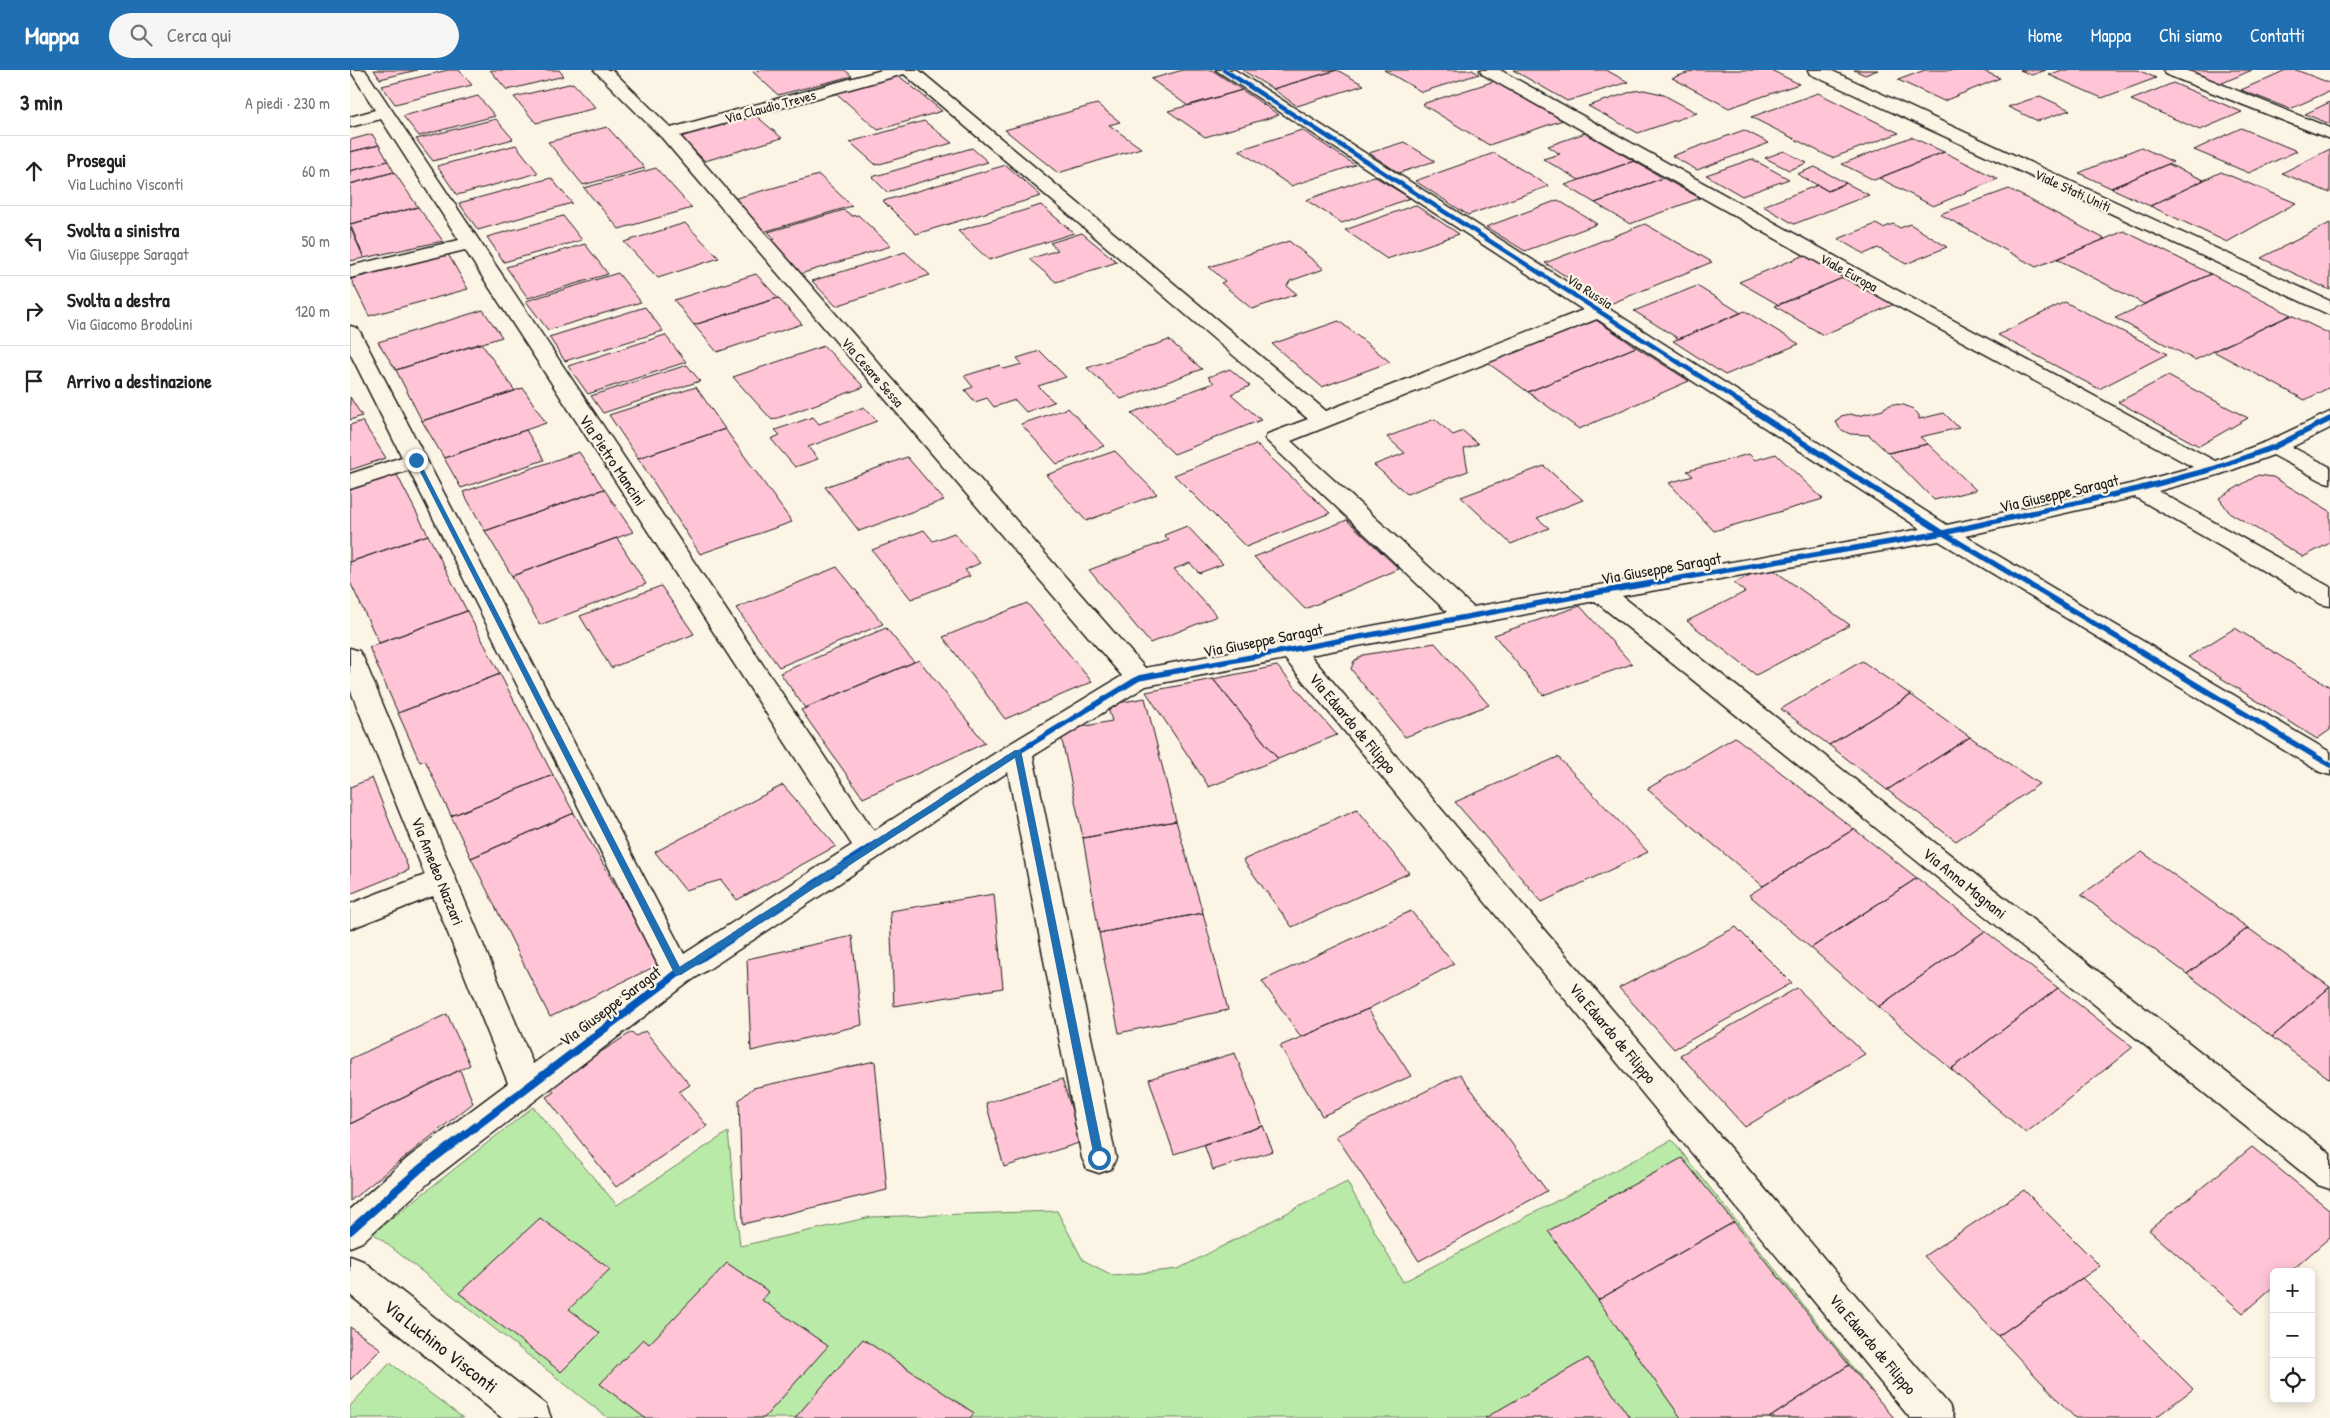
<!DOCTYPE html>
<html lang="it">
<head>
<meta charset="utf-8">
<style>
	body { margin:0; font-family:"Patrick Hand",sans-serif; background:#f6f6f6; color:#222 }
	.controls { position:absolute; right:15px; bottom:15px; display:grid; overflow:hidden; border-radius:8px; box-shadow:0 2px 12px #0003 }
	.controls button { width:45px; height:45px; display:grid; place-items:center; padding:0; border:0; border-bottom:1px solid #e0e0e0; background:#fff; color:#222; font:25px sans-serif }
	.stop { position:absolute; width:15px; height:15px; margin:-11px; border:4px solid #1f6fb2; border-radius:50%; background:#fff }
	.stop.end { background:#1f6fb2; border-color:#fff; box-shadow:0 1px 5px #0008 }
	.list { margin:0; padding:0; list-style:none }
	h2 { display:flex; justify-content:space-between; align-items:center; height:65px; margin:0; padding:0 20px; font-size:21px }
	h2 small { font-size:16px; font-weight:400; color:#767676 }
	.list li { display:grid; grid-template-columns:32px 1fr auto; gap:15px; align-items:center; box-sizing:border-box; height:70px; padding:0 20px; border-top:1px solid #e0e0e0 }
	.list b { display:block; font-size:19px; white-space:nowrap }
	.list p { margin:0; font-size:16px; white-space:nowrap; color:#767676 }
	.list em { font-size:16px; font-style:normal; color:#767676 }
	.icon { flex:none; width:28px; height:28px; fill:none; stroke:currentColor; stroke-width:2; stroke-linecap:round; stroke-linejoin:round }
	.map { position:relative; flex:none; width:1980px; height:1348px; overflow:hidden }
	header { display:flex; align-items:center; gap:30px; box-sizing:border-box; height:70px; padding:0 25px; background:#1f6fb2; color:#fff }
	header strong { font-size:24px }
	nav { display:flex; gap:28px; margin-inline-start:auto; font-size:18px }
	.search { width:350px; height:45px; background:#f6f6f6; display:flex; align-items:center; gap:12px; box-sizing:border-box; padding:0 18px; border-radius:28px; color:#767676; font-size:19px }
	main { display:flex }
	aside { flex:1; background:#fff }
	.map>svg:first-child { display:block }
	.green { fill:#baeaa8; stroke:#6b8362 }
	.building { fill:#ffc5d7; stroke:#1c1c1c }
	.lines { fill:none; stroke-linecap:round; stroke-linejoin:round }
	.minor-casing { stroke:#1c1c1c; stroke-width:3 }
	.minor { fill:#fcf5e5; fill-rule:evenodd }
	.cycleway-far2-casing { stroke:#fcf5e5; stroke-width:6 }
	.cycleway-far1-casing { stroke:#fcf5e5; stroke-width:9 }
	.cycleway-casing { stroke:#fcf5e5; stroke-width:11 }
	.cycleway-far2 { stroke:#0057b8; stroke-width:4.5 }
	.cycleway-far1 { stroke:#0057b8; stroke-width:5.5 }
	.cycleway { stroke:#0057b8; stroke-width:8 }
	.route { fill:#1f6fb2 }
	.labels { text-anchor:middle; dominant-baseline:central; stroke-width:4.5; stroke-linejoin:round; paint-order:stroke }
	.far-street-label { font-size:14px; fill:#1c1c1c; stroke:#fcf5e5 }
	.street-label { font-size:16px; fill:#1c1c1c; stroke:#fcf5e5 }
	.near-street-label { font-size:19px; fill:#1c1c1c; stroke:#fcf5e5 }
</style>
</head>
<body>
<header>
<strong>Mappa</strong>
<div class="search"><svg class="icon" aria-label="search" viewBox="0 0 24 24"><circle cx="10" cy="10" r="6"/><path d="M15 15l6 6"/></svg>Cerca qui</div>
<nav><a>Home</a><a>Mappa</a><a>Chi siamo</a><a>Contatti</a></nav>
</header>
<main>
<aside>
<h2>3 min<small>A piedi · 230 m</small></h2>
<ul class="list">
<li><svg class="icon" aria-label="ahead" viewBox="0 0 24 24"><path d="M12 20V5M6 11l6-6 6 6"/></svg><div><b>Prosegui</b><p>Via Luchino Visconti</p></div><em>60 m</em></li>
<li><svg class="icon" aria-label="left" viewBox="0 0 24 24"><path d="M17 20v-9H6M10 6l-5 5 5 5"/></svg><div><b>Svolta a sinistra</b><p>Via Giuseppe Saragat</p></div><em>50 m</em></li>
<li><svg class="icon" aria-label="right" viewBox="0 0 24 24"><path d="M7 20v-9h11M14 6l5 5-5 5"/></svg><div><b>Svolta a destra</b><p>Via Giacomo Brodolini</p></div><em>120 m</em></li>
<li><svg class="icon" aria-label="arrive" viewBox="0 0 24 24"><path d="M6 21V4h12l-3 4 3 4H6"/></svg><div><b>Arrivo a destinazione</b></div></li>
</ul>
</aside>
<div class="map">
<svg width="1980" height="1348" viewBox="0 0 1980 1348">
	<rect width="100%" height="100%" fill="#fcf5e5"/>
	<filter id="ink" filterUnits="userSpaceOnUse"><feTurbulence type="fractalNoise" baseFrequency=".02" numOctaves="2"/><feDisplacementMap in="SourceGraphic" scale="10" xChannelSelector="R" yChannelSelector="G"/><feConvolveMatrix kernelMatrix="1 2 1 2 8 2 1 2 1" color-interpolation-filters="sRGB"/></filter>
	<g filter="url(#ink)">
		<path class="green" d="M183,1037L267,1135L378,1062L390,1176L521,1147L707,1141L733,1190L764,1206L828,1199L997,1112L1053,1212L1322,1070L1543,1348H258L23,1163Z
			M40,1293L113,1348H0V1336Z"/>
		<path class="building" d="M24,0H67L30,9Z
			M98,0H109L122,15L45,34L32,16Z
			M140,0H209L214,6L157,20Z
			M410,0H495L502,6L428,25L403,2Z
			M833,0H862L892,20L838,36L801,9Z
			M892,0H987L923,19Z
			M987,0L1014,15L947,36L923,19Z
			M1034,0H1122L1129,4L1072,22Z
			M1163,0H1256L1278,12L1217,31Z
			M1346,0H1421L1449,14L1379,38L1322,8Z
			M1504,0H1528L1515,5Z
			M1575,0H1631L1650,8L1594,31L1548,10Z
			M1670,0H1696L1682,5Z
			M1712,0H1788L1806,8L1752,28L1699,5Z
			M1835,0H1902L1870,14Z
			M1936,0H1946L1980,13V21L1940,39L1891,20Z
			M549,6L592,41L528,60L486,23Z
			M1145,11L1213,50L1139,75L1072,34Z
			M223,13L246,38L186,53L164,27Z
			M1823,13L1892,42L1850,60L1781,30Z
			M892,20L929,45L855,67L818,41Z
			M1294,20L1312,24L1347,43L1288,63L1238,36L1284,21Z
			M1468,23L1549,63L1482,88L1401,47Z
			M128,26L145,46L69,66L53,46Z
			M1690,26L1720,40L1688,51L1658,37Z
			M1980,32V54L1955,44Z
			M747,34L770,52L759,55L791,78L708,103L655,60Z
			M404,44L432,68L355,91L329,66Z
			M146,49L163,69L83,91L66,69Z
			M574,51L602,73L526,95L500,72Z
			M257,57L295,98L233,115L198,72Z
			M1891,58L1947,81L1899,103L1844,80Z
			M952,60L1005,95L941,116L889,80Z
			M1394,60L1419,73L1347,100L1322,86Z
			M1235,63L1284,91L1229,110L1193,89L1210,84L1198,76Z
			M22,64L29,75L0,82V70Z
			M1561,67L1594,82L1524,110L1492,94Z
			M1054,72L1085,91L1049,103L1019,83Z
			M29,75L38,91L0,101V82Z
			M166,75L188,103L107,125L87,96Z
			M1791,77L1823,92L1761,118L1729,103Z
			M622,78L638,92L537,122L522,107Z
			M1980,79V123L1932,103Z
			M1434,81L1457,93L1439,100L1415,88Z
			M1594,82L1648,109L1583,136L1529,108Z
			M1144,83L1199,116L1118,145L1065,111Z
			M1402,89L1439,109L1392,126L1356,105Z
			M38,91L44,102L0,114V101Z
			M1284,91L1313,108L1245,133L1215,115Z
			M1818,94L1854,110L1800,136L1761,118Z
			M656,95L691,126L566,164L533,131Z
			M1465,97L1496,113L1478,121L1447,104Z
			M306,98L342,138L269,159L234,118Z
			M44,102L68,137L0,154V114Z
			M1871,102L1946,133L1877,172L1800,136Z
			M469,105L502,136L413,162L383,129Z
			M1024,106L1060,128L992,153L956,130Z
			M201,108L222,133L128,160L109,133Z
			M1313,108L1350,128L1280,154L1245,133Z
			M1496,113L1519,125L1444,154L1413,136L1468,115L1478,121Z
			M1659,119L1755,169L1686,197L1590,144Z
			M1208,130L1247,154L1175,181L1136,157Z
			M691,135L724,163L639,190L608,161Z
			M1065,135L1109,164L1037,189L995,160Z
			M68,137L93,171L14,188L0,154Z
			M494,140L502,146L508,145L541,176L450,204L419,171L425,169L418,162Z
			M213,146L232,170L154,192L137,167Z
			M335,153L369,188L308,208L274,172Z
			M1980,153V220L1911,188Z
			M1295,154L1362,192L1260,234L1195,193Z
			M1526,154L1533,158L1543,154L1550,158L1560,154L1597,177L1556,194L1528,178L1514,184L1488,169Z
			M0,157L14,188L0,191Z
			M1774,161L1861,204L1794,234L1707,189Z
			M732,163L767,192L706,212L679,189L708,180L700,173Z
			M939,171L974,199L940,211L937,216L947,224L902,239L871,213L875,211L859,197Z
			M235,174L258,204L178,228L156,197Z
			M555,182L580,205L486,236L462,211Z
			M98,184L118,219L19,246L1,209Z
			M1457,184L1497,206L1429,235L1389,212Z
			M268,203L291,232L198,260L176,231Z
			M406,204L428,228L344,255L324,230Z
			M1861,204L1941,245L1845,290L1765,248Z
			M1500,205L1549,232L1473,265L1425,236Z
			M1347,216L1391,243L1329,269L1284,241Z
			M428,228L452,254L367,282L344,255Z
			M1715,232L1817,284L1749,319L1648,265Z
			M295,237L313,261L215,291L199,267Z
			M133,240L152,267L46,300L28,272Z
			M1395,241L1449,274L1375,305L1323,271Z
			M1941,245L1980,264V317L1955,330L1863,281Z
			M1243,248L1286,277L1178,322L1135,291Z
			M989,251L1040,292L972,317L922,274Z
			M315,265L336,292L238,324L218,296Z
			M819,270L852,299L771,329L737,298Z
			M131,273L165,321L72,351L46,300Z
			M474,276L514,317L422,350L383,307Z
			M1286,277L1339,311L1229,359L1178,322Z
			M690,281L716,307L688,316L704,332L676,342L665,330L644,337L637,328L625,332L615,320L623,317L614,306L650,295L654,299L672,294L667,288Z
			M337,295L350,311L253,343L241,326Z
			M880,299L900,316L881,324L911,350L824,384L781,343L864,313L858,307Z
			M1818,306L1898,348L1849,376L1768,332Z
			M346,317L375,359L288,388L259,345Z
			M173,318L196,353L94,388L72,351Z
			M0,327L12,346L0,350Z
			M1543,334L1554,335L1563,339L1569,345V349L1594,343L1609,358L1570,367L1578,374L1538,383L1519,365L1500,364L1490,359L1486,352L1491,346L1500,344L1508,346L1533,340L1535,337Z
			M514,337L527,351L458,377L468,389L445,397L421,369L430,365L425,360L463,347L469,354Z
			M718,338L754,376L707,394L671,354Z
			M1085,349L1103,365L1113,361L1128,374L1114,379L1118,401L1057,424L1024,395L1055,383L1037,367Z
			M12,351L36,388L0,400V355Z
			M375,359L442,452L350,484L288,388Z
			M176,360L194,390L111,418L94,388Z
			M906,374L980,443L896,477L824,405Z
			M1578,374L1626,420L1584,430L1538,383Z
			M765,381L807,424L736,451L696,405Z
			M229,382L254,419L135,461L113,422Z
			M1399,384L1405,390L1426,384L1473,429L1364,461L1319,413L1343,406L1337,401Z
			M557,387L594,430L509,461L475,417Z
			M1194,396L1233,430L1187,448L1199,458L1161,474L1111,427Z
			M46,403L78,465L0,492V418Z
			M1908,405L1923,407L1980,441V473L1953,487L1879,442L1869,428Z
			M254,419L283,462L162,506L135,461Z
			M997,450L1049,499L955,539L904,487Z
			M837,456L873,494L849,503L840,493L824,499L867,546L800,573L739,500L819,470L814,465Z
			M574,460L583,471L604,463L630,493L615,500L620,506L561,529L522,480Z
			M78,465L117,541L29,573L0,512V492Z
			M267,468L296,514L190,555L162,506Z
			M1418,496L1500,555L1406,605L1337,551L1395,522L1384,513Z
			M487,497L533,554L429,597L386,538Z
			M311,516L344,564L261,598L230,546Z
			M677,533L742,612L655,649L593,567Z
			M1230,536L1282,594L1193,625L1144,565Z
			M117,541L150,604L48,643L19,577Z
			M536,558L564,592L455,638L430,603Z
			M1885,558L1980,617V660L1967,669L1838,587Z
			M1085,573L1139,635L1055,667L1001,599L1004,591L1013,585Z
			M569,590L635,673L513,728L451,640Z
			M1512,591L1561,625L1479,675L1431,639Z
			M927,596L987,665L928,689L863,609Z
			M150,604L203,705L101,746L75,690L70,692L48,643Z
			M863,609L928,689L859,717L796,622Z
			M1561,625L1620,667L1537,720L1479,675Z
			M795,628L826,751L733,768L710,661L762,651L757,635Z
			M1385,667L1504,759L1413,816L1297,719Z
			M1620,667L1689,714L1606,771L1537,720Z
			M1208,687L1298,782L1192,832L1105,732Z
			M203,705L224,743L121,788L101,746Z
			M22,708L59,800L0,824V717Z
			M433,715L486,776L387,830L371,810L335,820L305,782Z
			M1007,739L1059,803L942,857L893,790Z
			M224,743L310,894L200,947L121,788Z
			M826,751L853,843L749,863L733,768Z
			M1504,759L1567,808L1461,878L1399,825Z
			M1792,782L1898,858L1837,904L1731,825Z
			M1567,808L1635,861L1528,937L1461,878Z
			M644,824L653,918L544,936L540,841Z
			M1061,841L1104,894L1018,939L951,967L912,911Z
			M853,843L878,940L769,963L749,863Z
			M1386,857L1442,913L1324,979L1269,918Z
			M1898,858L1980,917L1922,967L1837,904Z
			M1635,861L1708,918L1601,999L1528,937Z
			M502,866L512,955L401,981L397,889Z
			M1980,917V1009L1922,967Z
			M1447,918L1515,984L1395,1057L1330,985Z
			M1708,918L1783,977L1676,1063L1601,999Z
			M1018,939L1061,1006L972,1046L930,976Z
			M97,944L120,995L0,1054V989Z
			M295,961L340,1015L329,1022L357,1056L266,1117L196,1027L204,1022L199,1015L282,962L286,966Z
			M885,983L913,1056L824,1084L799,1009Z
			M525,991L537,1120L393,1154L389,1030L403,1018Z
			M110,1000L123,1033L0,1131V1054Z
			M1110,1004L1197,1121L1069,1191L986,1066Z
			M712,1009L732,1072L654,1097L636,1033Z
			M913,1056L923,1081L863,1100L854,1074Z
			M1902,1077L1980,1140V1167L1940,1202H1924V1216L1893,1243L1799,1160Z
			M1332,1088L1384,1152L1248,1230L1198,1161Z
			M1674,1120L1750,1196L1648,1266L1574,1186Z
			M190,1148L260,1199L219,1239L250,1263L211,1302L109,1223Z
			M1384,1152L1499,1295L1419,1348H1331L1248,1230Z
			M377,1193L419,1222L412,1230L478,1276L414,1348H295L250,1314L293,1269L299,1274Z
			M1732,1208L1843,1319L1805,1348H1725L1648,1266Z
			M0,1257L31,1279L0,1310Z
			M513,1269L624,1343L620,1348H445Z
			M1238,1288L1280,1348H1135Z
			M1499,1295L1544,1348H1419Z"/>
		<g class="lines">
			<g class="minor-casing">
				<path id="minor" d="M0,0H15L524,761L658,675L772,606L312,68L244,0H262L321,58L532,0H569L976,341L1233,240L866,0H885L1597,455L1785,413L1843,397L1503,212L1132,4L1130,0H1150L1517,204L1865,391L1916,372L1980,342V358L1942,377L1980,397V413L1972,411L1923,385L1871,404L1808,421L1980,517V536L1971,534L1785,427L1615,466L1980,682V705L1970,702L1589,471L1272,526L1980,1084V1119L1968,1115L1245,531L960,585L1599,1335L1604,1348H1560L935,589L796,616L683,686L766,1088L761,1099L749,1103L737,1099L732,1088L658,702L339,912L83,1109L12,1172L0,1177V1139L59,1087L158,1013L83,826L0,859V834L75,805L0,619V578L9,581L13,587L183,994L310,899L59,400L0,419V404L52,387L0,283V256L7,258L10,262L334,884L502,775L115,180L0,208V196L109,170L31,49L0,57V47L25,40ZM554,4L958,349L918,364L915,369L1097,542L795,598L330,66ZM1247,249L1571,459L1123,537L941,371Z
					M1458,0H1480L1980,231V245L1460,4Z
					M1813,0H1836L1980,58V69L1815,4Z
					M0,1186L13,1191L196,1335L201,1348H152L0,1225Z"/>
			</g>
			<use href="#minor" class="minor"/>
			<g class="cycleway-far2-casing">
				<path id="cycleway-far2" d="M874,0L1390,332"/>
			</g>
			<g class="cycleway-far1-casing">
				<path id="cycleway-far1" d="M1388,331L1593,463L1980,695
					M532,770L668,682L789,608L1250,522L1593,463L1788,419L1863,399L1924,377L1980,349"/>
			</g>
			<g class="cycleway-casing">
				<path id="cycleway" d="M0,1161L71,1098L328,903L534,769"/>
			</g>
			<use href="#cycleway-far2" class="cycleway-far2"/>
			<use href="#cycleway-far1" class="cycleway-far1"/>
			<use href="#cycleway" class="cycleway"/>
		</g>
	</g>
	<path class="route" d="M63,388L69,390L330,897L665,680H671L754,1088L753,1091H746L744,1088L665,688L331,905H325Z"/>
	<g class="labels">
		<g class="far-street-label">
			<text transform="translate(420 36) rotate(-15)">Via Claudio Treves</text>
			<text transform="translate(1723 120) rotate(25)">Viale Stati Uniti</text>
			<text transform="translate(1499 202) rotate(29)">Viale Europa</text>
			<text transform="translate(1240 221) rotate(33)">Via Russia</text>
			<text transform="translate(523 302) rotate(49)">Via Cesare Sessa</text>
		</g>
		<g class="street-label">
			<text transform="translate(263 390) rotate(56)">Via Pietro Mancini</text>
			<text transform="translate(1709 423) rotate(-13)">Via Giuseppe Saragat</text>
			<text transform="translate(1311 498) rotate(-10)">Via Giuseppe Saragat</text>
			<text transform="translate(913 570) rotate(-11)">Via Giuseppe Saragat</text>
			<text transform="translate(1003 653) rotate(50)">Via Eduardo de Filippo</text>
			<text transform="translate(88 801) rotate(68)">Via Amedeo Nazzari</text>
			<text transform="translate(1615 813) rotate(39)">Via Anna Magnani</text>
			<text transform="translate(260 936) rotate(-37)">Via Giuseppe Saragat</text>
			<text transform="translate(1263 963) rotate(50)">Via Eduardo de Filippo</text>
			<text transform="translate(1523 1274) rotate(50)">Via Eduardo de Filippo</text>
		</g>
		<g class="near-street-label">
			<text transform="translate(91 1276) rotate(38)">Via Luchino Visconti</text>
		</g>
	</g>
</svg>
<div class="controls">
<button>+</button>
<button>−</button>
<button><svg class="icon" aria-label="locate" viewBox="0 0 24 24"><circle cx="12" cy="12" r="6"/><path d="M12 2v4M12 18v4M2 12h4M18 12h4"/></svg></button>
</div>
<div class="stop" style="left:749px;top:1088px"></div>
<div class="stop end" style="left:66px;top:390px"></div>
</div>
</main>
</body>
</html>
